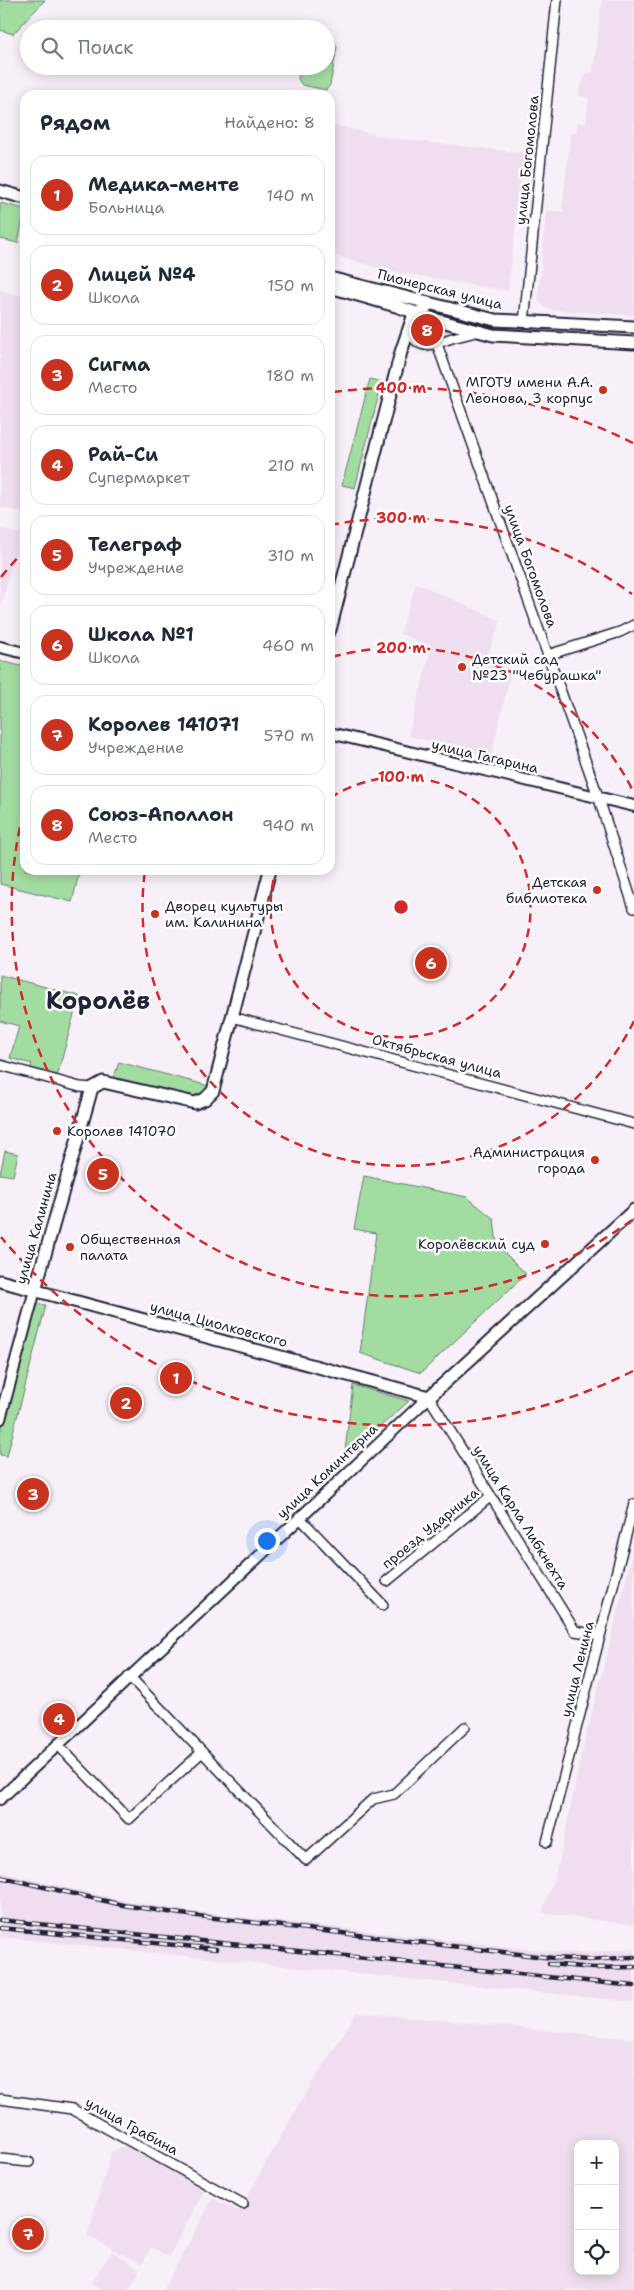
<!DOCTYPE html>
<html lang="ru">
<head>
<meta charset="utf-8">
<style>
	body { margin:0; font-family:"Shantell Sans",sans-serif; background:#f2f2f3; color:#1f2937 }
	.controls { position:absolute; right:15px; bottom:15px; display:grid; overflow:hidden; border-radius:10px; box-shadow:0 2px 12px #0003 }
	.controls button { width:45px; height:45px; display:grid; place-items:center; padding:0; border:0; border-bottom:1px solid #e0e1e3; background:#fff; color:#1f2937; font:25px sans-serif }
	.you { position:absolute; left:266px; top:1540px; width:18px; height:18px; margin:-12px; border:4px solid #fff; border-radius:50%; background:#1a73e8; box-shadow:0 0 0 8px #1a73e833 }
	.badge { display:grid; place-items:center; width:32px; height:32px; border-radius:50%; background:#c8321e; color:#fff; font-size:16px; font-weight:700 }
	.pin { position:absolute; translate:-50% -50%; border:2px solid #fff; box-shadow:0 1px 5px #0006 }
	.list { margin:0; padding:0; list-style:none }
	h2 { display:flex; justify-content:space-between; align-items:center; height:65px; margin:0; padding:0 20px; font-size:21px }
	h2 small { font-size:16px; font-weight:400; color:#747a83 }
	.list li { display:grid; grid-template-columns:32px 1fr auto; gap:15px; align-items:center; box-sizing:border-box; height:80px; margin:0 10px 10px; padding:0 10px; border:1px solid #e0e1e3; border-radius:15px }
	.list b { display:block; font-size:19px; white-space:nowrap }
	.list p { margin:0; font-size:16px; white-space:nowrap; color:#747a83 }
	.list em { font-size:16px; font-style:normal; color:#747a83 }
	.icon { flex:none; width:28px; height:28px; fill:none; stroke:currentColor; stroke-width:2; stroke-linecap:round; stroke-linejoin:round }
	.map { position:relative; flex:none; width:634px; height:2290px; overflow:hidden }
	.search { position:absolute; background:#fff; box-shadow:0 2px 12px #0003; left:20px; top:20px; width:315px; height:55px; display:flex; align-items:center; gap:12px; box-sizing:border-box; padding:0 18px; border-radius:28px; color:#747a83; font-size:19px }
	.panel { position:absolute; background:#fff; box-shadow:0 2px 12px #0003; left:20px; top:90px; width:315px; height:785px; border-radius:15px }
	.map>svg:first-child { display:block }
	.built { fill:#efdeef; fill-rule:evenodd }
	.green { fill:#a3dca1; stroke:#627f6e }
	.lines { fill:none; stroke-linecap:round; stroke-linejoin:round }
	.minor-casing { stroke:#22223b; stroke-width:12 }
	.tertiary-casing { stroke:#22223b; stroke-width:14 }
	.secondary-casing { stroke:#22223b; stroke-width:15 }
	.minor { stroke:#fff; stroke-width:9 }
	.tertiary { stroke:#fff; stroke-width:10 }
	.secondary { stroke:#fff; stroke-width:11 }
	.rail-casing { stroke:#22223b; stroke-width:4.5 }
	.rail { stroke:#fff; stroke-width:2.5; stroke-dasharray:8; stroke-linecap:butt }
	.ring { fill:none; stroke:#d62828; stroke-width:2.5; stroke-dasharray:9 6 }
	.poi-dot { fill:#c8321e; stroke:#fff; stroke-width:2 }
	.labels { text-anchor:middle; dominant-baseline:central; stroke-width:5; stroke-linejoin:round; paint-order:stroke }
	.street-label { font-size:14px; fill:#22223b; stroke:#fff }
	.poi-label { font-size:14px; fill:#22223b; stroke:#fff; text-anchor:end }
	.town-label { font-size:24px; font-weight:bold; fill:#22223b; stroke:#fff }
	.centre { fill:#d62828; stroke:#fff; stroke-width:2.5 }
	.ring-label { font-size:15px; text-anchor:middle; font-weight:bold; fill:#d62828; stroke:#fff; stroke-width:5; stroke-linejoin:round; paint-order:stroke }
</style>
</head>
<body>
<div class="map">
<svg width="634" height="2290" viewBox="0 0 634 2290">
	<rect width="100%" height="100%" fill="#f8f0f8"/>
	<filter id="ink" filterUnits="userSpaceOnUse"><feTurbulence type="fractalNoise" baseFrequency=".02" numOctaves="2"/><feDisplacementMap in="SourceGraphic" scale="10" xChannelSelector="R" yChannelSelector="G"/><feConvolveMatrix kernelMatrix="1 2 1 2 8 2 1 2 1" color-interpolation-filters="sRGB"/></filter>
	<g filter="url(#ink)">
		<path class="built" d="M602,0H634V315L553,310L544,307L538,300L546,210L565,212L562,208L571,133H576L577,122L586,123L589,99L580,96L579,89L587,73L593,72Z
			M330,124L389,138L524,153L508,291L389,271L330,254Z
			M0,290L25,297L24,513L0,507Z
			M0,528L20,534L0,609Z
			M416,583L501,621L485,661L511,672L491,756L408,736L432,646L400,634Z
			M634,1548V1925L542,1913L560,1859L582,1751Z
			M0,1872L120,1900L189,1911L555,1952L587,1953L634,1948V2002L0,1937Z
			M357,2012L634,2039V2290H163L213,2198L239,2211L296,2109ZM578,2144H615V2271H578Z
			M128,2146L205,2190L169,2257L151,2247L142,2264L87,2236L111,2152Z
			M112,2251L140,2270L128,2290H103L91,2283Z"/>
		<path class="green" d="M0,0H45L13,34L0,30Z
			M326,40L334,41L337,47L330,85L326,90L302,85L298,79L301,66H326Z
			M0,203L25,209L18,243L0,239Z
			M370,379L382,382L355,488L342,485Z
			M0,661L25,667V870H80L72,902L0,884Z
			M0,975L79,996L57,1077L30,1070L32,1064L10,1058L19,1026L0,1021Z
			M119,1062L209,1086L206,1094L195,1099L113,1080Z
			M5,1151L18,1154L13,1176L0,1174Z
			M364,1176L467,1197L494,1219L497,1245L526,1274L421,1373L360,1353L376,1233L354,1229Z
			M34,1303L46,1305L7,1456L0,1455V1433Z
			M353,1385L409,1401L344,1459Z"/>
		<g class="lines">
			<g class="minor-casing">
				<path id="minor" d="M524,322L557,0
					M409,329C419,354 433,344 452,338C460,336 468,334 476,332
					M437,344L598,796L634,908
					M548,655L620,632L634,625
					M232,1017L634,1124
					M0,1065L80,1087L92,1088
					M429,1397L575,1631L599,1635
					M299,1517L383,1605
					M387,1581L491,1496
					M129,1676L306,1860L373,1799L394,1794L465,1727
					M58,1745L129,1819L202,1752
					M547,1842L634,1504
					M0,2099L72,2109L243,2204
					M0,2159L29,2162"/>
			</g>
			<g class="tertiary-casing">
				<path id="tertiary" d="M0,647L25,653
					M330,733L634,806
					M0,1419L35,1290
					M0,1799L429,1397"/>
			</g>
			<g class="secondary-casing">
				<path id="secondary" d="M0,191L25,198
					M330,278L495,320L634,327
					M330,287L396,306L434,319L493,335L634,343
					M330,630L401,352L413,317L430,304
					M0,1281L429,1397L634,1210
					M35,1290L92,1088L103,1082L195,1103L205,1099L213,1091L270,870"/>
			</g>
			<use href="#minor" class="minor"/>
			<use href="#tertiary" class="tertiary"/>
			<use href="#secondary" class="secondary"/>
			<g class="rail-casing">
				<path id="rail" d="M0,1877L123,1905L181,1914L553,1958L589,1960L634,1957
					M0,1920L634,1986
					M0,1928L216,1949
					M549,1964L593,1968L634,1967"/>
			</g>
			<use href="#rail" class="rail"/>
		</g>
	</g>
	<g class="ring">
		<path d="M330 798A130 130 0 1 1 276 870"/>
		<path d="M634 1021A259 259 0 0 1 145 871M332 657A259 259 0 0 1 634 793"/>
		<path d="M632 1220A389 389 0 0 1 24 810M330 525A389 389 0 0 1 632 594"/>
		<path d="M633 1371A519 519 0 0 1 1 1237M1 577A519 519 0 0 1 25 550M333 392A519 519 0 0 1 633 443"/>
	</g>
	<g class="poi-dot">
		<circle cx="603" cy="390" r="5"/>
		<circle cx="462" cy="667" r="5"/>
		<circle cx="597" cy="890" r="5"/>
		<circle cx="155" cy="914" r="5"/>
		<circle cx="57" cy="1131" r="5"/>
		<circle cx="595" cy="1160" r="5"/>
		<circle cx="545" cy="1244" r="5"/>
		<circle cx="70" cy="1247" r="5"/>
	</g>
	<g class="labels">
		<g class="street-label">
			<text transform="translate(527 160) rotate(-84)">улица Богомолова</text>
			<text transform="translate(440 289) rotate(14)">Пионерская улица</text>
			<text transform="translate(531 566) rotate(70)">улица Богомолова</text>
			<text transform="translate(485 756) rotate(13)">улица Гагарина</text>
			<text transform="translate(437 1056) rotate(15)">Октябрьская улица</text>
			<text transform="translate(36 1228) rotate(-74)">улица Калинина</text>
			<text transform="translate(219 1324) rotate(15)">улица Циолковского</text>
			<text transform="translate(327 1471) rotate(-43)">улица Коминтерна</text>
			<text transform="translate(521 1517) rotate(58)">улица Карла Либкнехта</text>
			<text transform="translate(430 1528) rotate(-39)">проезд Ударника</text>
			<text transform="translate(577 1669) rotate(-76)">улица Ленина</text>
			<text transform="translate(132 2126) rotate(29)">улица Грабина</text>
		</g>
		<g class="poi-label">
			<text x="593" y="382">МГОТУ имени А.А.<tspan x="593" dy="16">Леонова, 3 корпус</tspan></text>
			<text x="472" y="659" text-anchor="start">Детский сад<tspan x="472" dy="16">№23 "Чебурашка"</tspan></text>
			<text x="587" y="882">Детская<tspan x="587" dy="16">библиотека</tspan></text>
			<text x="165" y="906" text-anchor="start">Дворец культуры<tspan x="165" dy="16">им. Калинина</tspan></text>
			<text x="67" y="1131" text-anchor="start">Королев 141070</text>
			<text x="585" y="1152">Администрация<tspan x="585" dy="16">города</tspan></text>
			<text x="80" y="1239" text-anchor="start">Общественная<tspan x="80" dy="16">палата</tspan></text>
			<text x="535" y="1244">Королёвский суд</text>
		</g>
		<g class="town-label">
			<text x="98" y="1001">Королёв</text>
		</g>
	</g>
	<circle cx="401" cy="907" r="8" class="centre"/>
	<g class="ring-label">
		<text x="401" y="393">400 m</text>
		<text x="401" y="523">300 m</text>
		<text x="401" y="653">200 m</text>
		<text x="401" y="782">100 m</text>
	</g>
</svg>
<div class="controls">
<button>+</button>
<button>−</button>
<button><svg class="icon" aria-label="locate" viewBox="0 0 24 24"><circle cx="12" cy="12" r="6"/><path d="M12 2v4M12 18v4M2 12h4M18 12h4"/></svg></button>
</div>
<div class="you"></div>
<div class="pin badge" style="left:176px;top:1378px">1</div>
<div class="pin badge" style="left:126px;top:1403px">2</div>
<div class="pin badge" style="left:33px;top:1494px">3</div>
<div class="pin badge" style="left:59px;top:1719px">4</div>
<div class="pin badge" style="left:103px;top:1174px">5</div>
<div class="pin badge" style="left:431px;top:963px">6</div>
<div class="pin badge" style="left:28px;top:2234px">7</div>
<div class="pin badge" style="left:427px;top:330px">8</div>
<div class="search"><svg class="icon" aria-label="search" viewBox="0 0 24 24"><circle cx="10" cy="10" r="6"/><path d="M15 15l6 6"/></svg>Поиск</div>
<section class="panel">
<h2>Рядом<small>Найдено: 8</small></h2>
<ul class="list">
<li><span class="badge">1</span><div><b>Медика-менте</b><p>Больница</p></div><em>140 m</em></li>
<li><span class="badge">2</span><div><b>Лицей №4</b><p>Школа</p></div><em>150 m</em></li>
<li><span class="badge">3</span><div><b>Сигма</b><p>Место</p></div><em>180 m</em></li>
<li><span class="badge">4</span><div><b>Рай-Си</b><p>Супермаркет</p></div><em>210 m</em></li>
<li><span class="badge">5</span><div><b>Телеграф</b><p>Учреждение</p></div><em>310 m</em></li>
<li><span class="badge">6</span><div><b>Школа №1</b><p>Школа</p></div><em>460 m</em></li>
<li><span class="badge">7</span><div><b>Королев 141071</b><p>Учреждение</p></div><em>570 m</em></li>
<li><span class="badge">8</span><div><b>Союз-Аполлон</b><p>Место</p></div><em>940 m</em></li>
</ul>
</section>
</div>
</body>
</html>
